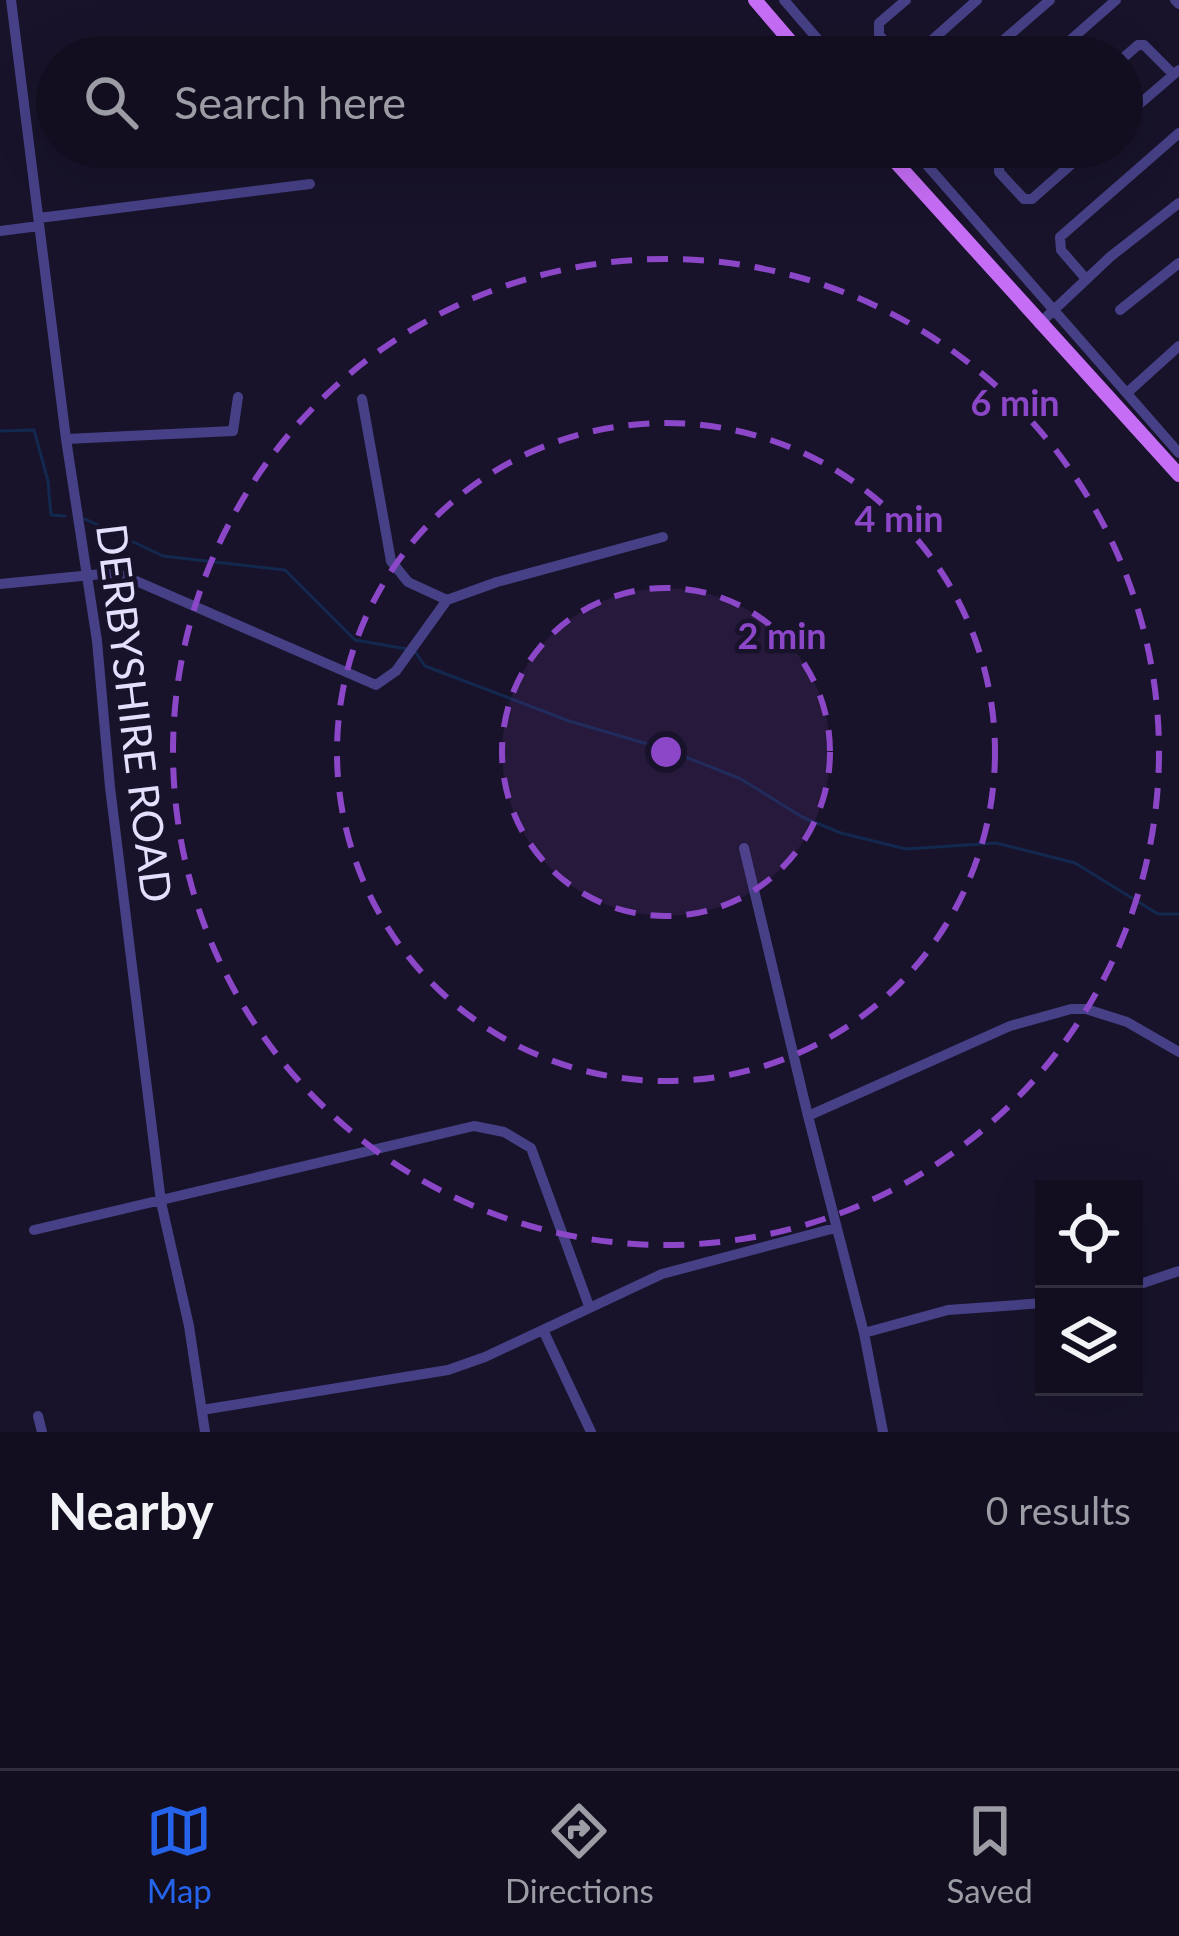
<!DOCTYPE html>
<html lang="en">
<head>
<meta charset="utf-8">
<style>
	body { margin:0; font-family:Lato,sans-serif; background:#1f1c2d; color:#f1f3f6 }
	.controls { position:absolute; right:36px; bottom:36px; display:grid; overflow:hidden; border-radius:0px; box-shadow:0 12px 48px #0002 }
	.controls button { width:108px; height:108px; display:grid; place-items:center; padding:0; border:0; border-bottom:3px solid #312e3e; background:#120e20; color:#f1f3f6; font:60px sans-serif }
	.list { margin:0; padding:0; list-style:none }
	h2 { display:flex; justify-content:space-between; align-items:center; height:156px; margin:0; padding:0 48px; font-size:51px }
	h2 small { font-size:39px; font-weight:400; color:#9c9ca5 }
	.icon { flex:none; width:66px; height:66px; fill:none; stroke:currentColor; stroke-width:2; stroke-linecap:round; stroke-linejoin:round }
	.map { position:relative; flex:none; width:1179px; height:1432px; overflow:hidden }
	.search { position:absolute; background:#120e20; box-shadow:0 12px 48px #0002; left:36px; right:36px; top:36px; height:132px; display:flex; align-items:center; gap:30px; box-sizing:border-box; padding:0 42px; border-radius:66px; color:#9c9ca5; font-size:45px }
	.sheet { height:336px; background:#120e20 }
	nav { display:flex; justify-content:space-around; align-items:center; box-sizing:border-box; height:168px; border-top:3px solid #312e3e; background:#120e20; font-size:33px; color:#9c9ca5 }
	nav a { display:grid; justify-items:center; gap:6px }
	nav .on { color:#2563eb }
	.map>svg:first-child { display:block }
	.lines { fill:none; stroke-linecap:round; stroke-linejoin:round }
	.stream { stroke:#13284e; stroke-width:3 }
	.minor { stroke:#464186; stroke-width:10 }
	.major { stroke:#c66df6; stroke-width:14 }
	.ring { fill:none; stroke:#8b47c8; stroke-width:6; stroke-dasharray:21 15 }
	.labels { text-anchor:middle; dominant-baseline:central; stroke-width:9; stroke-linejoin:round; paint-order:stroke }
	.street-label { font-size:42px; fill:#e3dffd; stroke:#18132a }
	.centre { fill:#8b47c8; stroke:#18132a; stroke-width:6 }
	.ring-label { font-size:36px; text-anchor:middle; font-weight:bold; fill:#8b47c8; stroke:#18132a; stroke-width:9; stroke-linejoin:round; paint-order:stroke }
</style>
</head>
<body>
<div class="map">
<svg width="1179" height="1432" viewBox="0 0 1179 1432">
	<rect width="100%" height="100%" fill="#18132a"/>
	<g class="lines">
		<path class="stream" d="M0,431L34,430L48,481L51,515L65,516
			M85,519L163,556L285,570L355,640L407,649
			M416,653L425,666L569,721L668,750L741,779L802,817L841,833L906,849L996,843L1075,863L1158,914H1179"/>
		<path class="minor" d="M11,0L66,439L97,641L110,787L161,1202L189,1326L205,1432
			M784,0L833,57
			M906,0L879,23V35L899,56L913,57L977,0
			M1175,0L1179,4
			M984,57L1050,0
			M1051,57L1116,0
			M1122,59L1138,45H1144L1173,74
			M1122,119L1179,70
			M911,147L1179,453
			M1019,147L999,165V172L1024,199H1032L1091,147
			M39,218L310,184
			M0,231L39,226
			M1086,279L1061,250L1060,237L1179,133
			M1120,310L1179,263
			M1039,324L1110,257L1179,203
			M1128,392L1179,346
			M362,399L391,561L408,582L447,600
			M66,439L233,431L238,397
			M0,584L112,573L127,577L376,685L396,671L447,600L497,582L663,537
			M744,848L808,1116
			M34,1230L474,1126L504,1132L531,1148L589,1306
			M1134,1286L1179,1271
			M543,1330L591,1432
			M864,1333L948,1310L1044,1303
			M202,1410L448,1370L485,1357L662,1274L835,1228
			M38,1416L42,1432
			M883,1432L864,1333L808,1116L1010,1026L1071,1009H1086L1127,1022L1179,1052"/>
		<path class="major" d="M755,0L804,57
			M882,147L1179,475"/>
	</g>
	<circle cx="666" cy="752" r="164" fill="#8b47c8" fill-opacity=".12"/>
	<g class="ring">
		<circle cx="666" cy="752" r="164"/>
		<circle cx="666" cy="752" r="329"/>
		<circle cx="666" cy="752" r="493"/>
	</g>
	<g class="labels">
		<g class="street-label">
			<text transform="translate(135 713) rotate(83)">DERBYSHIRE ROAD</text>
		</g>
	</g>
	<circle cx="666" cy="752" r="18" class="centre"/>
	<g class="ring-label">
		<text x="1015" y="416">6 min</text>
		<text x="899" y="532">4 min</text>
		<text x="782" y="649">2 min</text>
	</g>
</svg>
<div class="controls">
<button><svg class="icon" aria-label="locate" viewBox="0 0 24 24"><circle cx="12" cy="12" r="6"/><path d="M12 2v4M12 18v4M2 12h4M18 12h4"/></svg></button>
<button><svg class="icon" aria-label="layers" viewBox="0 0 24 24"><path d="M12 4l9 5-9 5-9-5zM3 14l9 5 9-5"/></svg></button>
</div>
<div class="search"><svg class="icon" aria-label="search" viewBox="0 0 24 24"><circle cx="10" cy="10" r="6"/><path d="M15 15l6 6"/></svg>Search here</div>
</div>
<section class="sheet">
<h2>Nearby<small>0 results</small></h2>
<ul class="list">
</ul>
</section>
<nav>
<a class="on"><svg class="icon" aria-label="map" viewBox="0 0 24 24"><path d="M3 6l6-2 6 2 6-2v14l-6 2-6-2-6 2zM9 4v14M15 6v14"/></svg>Map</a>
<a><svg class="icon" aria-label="directions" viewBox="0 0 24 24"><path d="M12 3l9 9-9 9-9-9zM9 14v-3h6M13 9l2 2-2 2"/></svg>Directions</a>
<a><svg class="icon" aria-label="saved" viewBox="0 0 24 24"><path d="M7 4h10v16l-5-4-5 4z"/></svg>Saved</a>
</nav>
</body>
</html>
